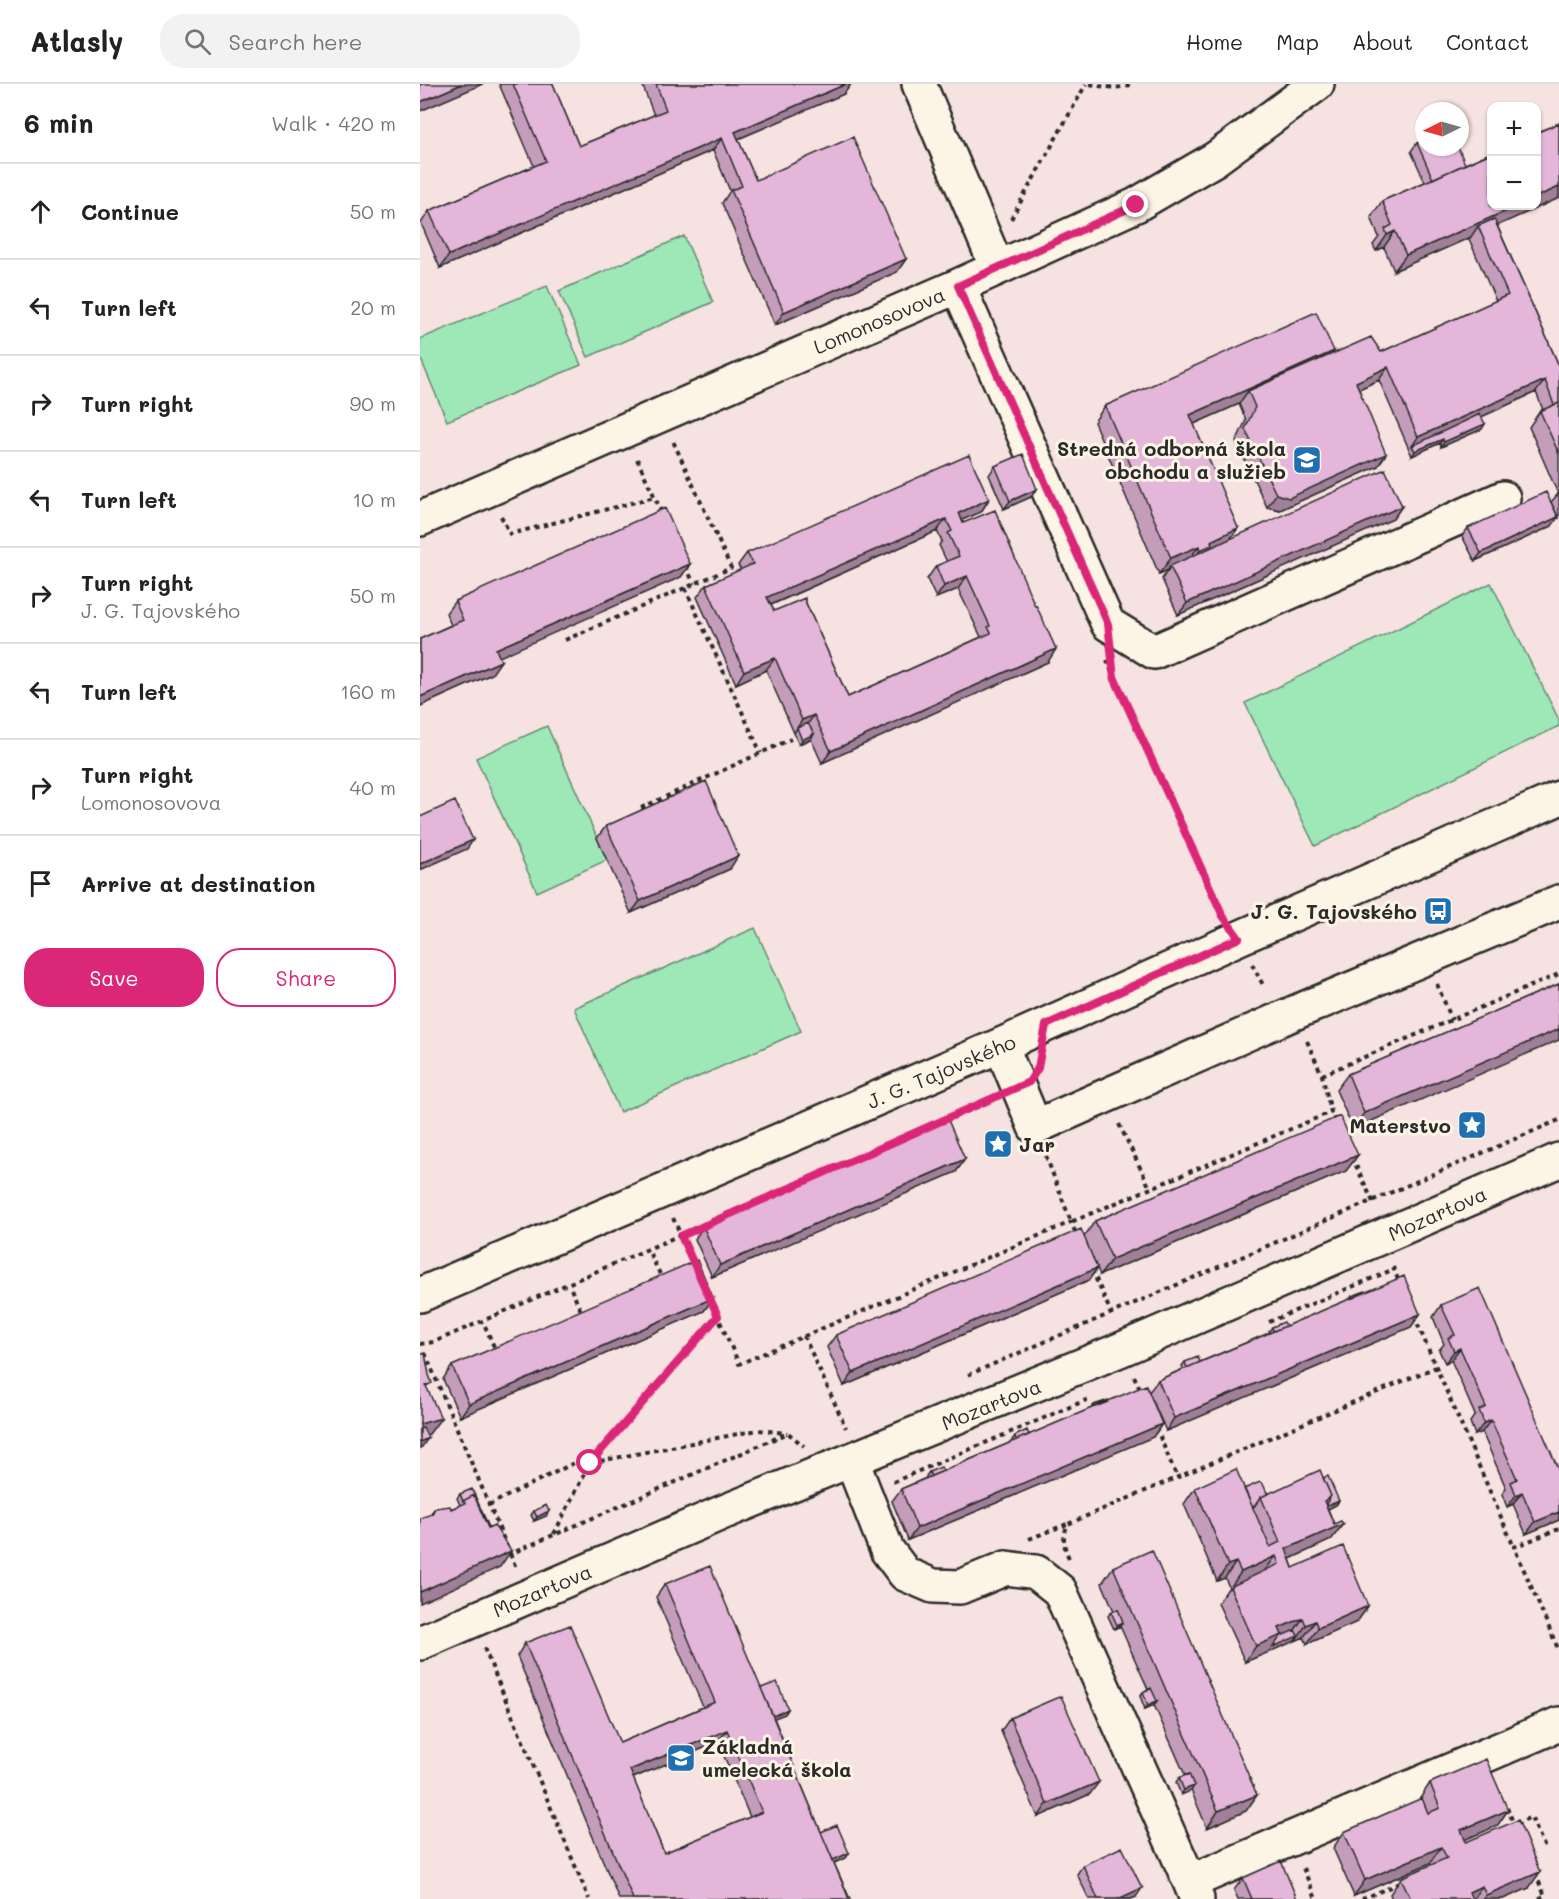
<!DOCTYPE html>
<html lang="en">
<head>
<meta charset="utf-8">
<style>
	body { margin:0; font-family:Mali,sans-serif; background:#f2f2f2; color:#222 }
	.controls { position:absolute; right:18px; top:18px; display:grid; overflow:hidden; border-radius:12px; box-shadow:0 2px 4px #0004 }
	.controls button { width:54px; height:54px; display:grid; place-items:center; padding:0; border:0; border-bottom:2px solid #e0e0e0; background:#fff; color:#222; font:30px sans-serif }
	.compass { position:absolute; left:995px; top:18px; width:54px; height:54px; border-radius:50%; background:#fff; box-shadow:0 2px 4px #0004; rotate:265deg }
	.stop { position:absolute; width:18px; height:18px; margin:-14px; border:4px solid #db2777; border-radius:50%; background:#fff }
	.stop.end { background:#db2777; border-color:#fff; box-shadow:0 2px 6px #0008 }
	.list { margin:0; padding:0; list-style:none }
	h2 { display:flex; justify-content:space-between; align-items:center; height:78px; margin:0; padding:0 24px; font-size:26px }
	h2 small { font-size:20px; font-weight:400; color:#767676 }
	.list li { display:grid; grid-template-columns:39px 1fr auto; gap:18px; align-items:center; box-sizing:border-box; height:96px; padding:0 24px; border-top:2px solid #e0e0e0 }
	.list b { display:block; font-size:22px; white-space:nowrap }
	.list p { margin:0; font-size:20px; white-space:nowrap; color:#767676 }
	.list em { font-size:20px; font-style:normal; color:#767676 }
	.actions { display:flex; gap:12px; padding:18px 24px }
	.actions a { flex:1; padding:14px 0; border:2px solid #db2777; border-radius:24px; text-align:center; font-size:21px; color:#db2777 }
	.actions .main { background:#db2777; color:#fff }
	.icon { flex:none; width:33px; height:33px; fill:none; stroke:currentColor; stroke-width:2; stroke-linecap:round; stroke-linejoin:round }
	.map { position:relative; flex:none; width:1139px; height:1815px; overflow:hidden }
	header { display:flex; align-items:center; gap:36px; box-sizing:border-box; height:84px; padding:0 30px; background:#fff; border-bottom:2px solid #e0e0e0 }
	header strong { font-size:28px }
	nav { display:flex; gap:33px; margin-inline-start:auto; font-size:21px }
	.search { width:420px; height:54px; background:#f2f2f2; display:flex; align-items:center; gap:15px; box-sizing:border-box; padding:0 21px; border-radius:24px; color:#767676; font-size:22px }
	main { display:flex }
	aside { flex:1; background:#fff }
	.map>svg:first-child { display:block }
	.green { fill:#9ee8b7; stroke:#648a71; stroke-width:1.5 }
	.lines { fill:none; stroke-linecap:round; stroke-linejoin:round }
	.minor-casing { stroke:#2b2b2b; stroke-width:38 }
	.path { stroke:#2b2b2b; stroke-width:4; stroke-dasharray:4.5 4.5; stroke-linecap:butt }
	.minor { stroke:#fcf5e5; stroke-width:33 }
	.wall { fill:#c49dbb; stroke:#2b2b2b; stroke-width:1.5; fill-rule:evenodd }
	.shaded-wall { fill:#a07f98; stroke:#2b2b2b; stroke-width:1.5 }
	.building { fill:#e4b6d9; stroke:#2b2b2b; stroke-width:1.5; fill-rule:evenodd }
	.route { stroke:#db2777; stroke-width:8 }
	.labels { text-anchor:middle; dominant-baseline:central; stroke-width:6; stroke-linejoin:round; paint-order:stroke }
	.street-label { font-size:20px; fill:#2b2b2b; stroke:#fcf5e5 }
	.poi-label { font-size:20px; font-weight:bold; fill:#2b2b2b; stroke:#fcf5e5; text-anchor:end }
</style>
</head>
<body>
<header>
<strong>Atlasly</strong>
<div class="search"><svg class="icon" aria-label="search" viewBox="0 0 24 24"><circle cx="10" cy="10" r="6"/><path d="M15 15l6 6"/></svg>Search here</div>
<nav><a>Home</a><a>Map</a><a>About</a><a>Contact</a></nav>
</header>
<main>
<aside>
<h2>6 min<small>Walk · 420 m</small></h2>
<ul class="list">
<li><svg class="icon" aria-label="ahead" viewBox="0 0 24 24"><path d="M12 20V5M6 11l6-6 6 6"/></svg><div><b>Continue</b></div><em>50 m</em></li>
<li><svg class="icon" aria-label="left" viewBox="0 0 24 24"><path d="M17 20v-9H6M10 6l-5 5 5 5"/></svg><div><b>Turn left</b></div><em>20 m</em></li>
<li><svg class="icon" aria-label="right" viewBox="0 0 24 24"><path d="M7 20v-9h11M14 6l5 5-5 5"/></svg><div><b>Turn right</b></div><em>90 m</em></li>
<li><svg class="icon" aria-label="left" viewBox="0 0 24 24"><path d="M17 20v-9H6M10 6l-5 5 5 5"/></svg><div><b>Turn left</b></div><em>10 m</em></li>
<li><svg class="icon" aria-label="right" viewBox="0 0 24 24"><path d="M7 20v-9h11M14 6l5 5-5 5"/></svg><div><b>Turn right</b><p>J. G. Tajovského</p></div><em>50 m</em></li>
<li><svg class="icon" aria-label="left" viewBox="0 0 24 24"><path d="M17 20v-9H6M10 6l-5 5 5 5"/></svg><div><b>Turn left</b></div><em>160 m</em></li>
<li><svg class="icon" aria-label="right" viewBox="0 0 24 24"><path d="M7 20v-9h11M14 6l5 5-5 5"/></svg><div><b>Turn right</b><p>Lomonosovova</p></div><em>40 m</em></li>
<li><svg class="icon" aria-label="arrive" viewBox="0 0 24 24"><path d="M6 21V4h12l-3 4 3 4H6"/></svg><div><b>Arrive at destination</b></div></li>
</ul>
<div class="actions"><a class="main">Save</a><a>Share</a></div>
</aside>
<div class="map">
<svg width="1139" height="1815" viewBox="0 0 1139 1815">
	<rect width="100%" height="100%" fill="#f5e2e1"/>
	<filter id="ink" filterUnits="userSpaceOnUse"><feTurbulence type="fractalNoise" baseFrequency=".0167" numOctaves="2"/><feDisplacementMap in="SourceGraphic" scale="12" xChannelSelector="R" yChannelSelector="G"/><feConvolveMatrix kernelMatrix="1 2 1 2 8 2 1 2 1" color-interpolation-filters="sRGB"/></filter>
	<g filter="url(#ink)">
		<path class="green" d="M264,152L293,218L168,273L139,207Z
			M127,202L161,281L27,337L0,273V255Z
			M1071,499L1139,636V642L895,762L825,619Z
			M127,642L187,776L117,808L56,674Z
			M335,844L381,947L200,1028L154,924Z"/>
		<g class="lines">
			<g class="minor-casing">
				<path id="minor" d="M499,0L577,183
					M538,202L688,540L734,568L1083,414
					M0,435L538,202L716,121L795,75L897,0
					M581,961L615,1043L874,929L1139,818
					M0,1211L581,961L819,854L1139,714
					M432,1377L467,1466L485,1490L513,1502L540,1503L586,1484L616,1488L640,1507L770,1798
					M0,1559L299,1430L702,1265L1139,1076
					M777,1815L770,1798L1139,1640"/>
			</g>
			<path class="path" d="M670,0C683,3 700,6 713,0
				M591,135L666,0
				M217,375L243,431
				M81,432L90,450L235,413
				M266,482L274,500
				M265,504L341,669
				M145,556L311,484L253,357
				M687,576L694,593
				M694,591L801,827
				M221,724L371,655
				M832,880L843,901
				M1017,900L1032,936
				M887,957L902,991L911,1028L915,1037
				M902,991L1139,890
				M699,1040L730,1104
				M626,1072L651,1138L911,1028
				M932,1073L953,1118
				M253,1134L275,1182
				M230,1170L241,1192H242
				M973,1183L979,1198
				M672,1186L692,1231
				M151,1205L161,1227
				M289,1213L319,1280L651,1138L657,1152
				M994,1232L1094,1463
				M849,1238L974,1185
				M65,1242L75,1265
				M384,1252L426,1344
				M0,1260L14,1258L573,1015
				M5,1269L90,1470L368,1349L384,1362
				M548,1291L1139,1036
				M714,1292L721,1307
				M736,1344L757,1393
				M473,1398L671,1314
				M69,1421L158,1377L170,1379L297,1232
				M1139,1445L1094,1463L1139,1567
				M134,1450L170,1379L338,1346L367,1349
				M609,1455L647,1440
				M90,1470L96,1484
				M649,1474C643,1461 642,1453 648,1440L1016,1283
				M64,1564L169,1815
				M1087,1723L1094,1741
				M1096,1740L1111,1733L1126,1766
				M883,1784L896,1815
				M1115,1789L1125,1812L1117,1815
				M942,1815L980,1799"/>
			<use href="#minor" class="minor"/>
		</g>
		<path class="wall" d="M79,0H133L159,62L234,31L222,0H431L424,10L318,55L336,96L486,175L477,188L355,241L302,119L310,107L293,66L20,184L1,139L9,127L114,82Z
			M1139,39V114L1077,141L1139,282V435L1131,418L1138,410L1109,343L1120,327L1123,326L1116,308L1061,333L1062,345L1021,363L1020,359L992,372L959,296L939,305L958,382L860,426L847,423L816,358L826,336L819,320L774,340L810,455L982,422L973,435L758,531L742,495L748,486L739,490L674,338L685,322L911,271L961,268L1076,217L1049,155L1051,153L974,187L964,163L956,167L953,161L959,153L951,133L962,117L1005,98L991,67L997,59L1045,80Z
			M575,382L611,413L584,425L569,391Z
			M569,415L561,428L542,436L628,578L402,679L391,655L379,660L346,586L316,600L277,513L286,501L321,486L318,481L327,469ZM517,447L522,457L519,461L527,478L516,482L507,495L516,514L538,505L561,553L428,613L385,517L354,527L351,521Z
			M1132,442L1055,477L1042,452L1048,444Z
			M270,480L261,493L79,572L72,590L0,622V555L31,541L26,529L35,517Z
			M186,742L310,785L211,829L177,754Z
			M1139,900L933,1045L916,1006L928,990Z
			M938,1071L926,1087L680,1191L677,1184L669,1196L424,1302L407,1263L416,1251L664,1153L675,1137Z
			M545,1075L536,1088L292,1193L275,1155L283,1142Z
			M946,1208L1000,1230L991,1243L746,1347L732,1315L742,1340L733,1353L488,1456L472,1417L481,1405L506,1394V1392L509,1388L523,1387L592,1358V1356L595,1352L609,1351L672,1324L674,1321L729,1308L738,1296L763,1285L762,1282L765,1278H780L849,1249V1247L852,1243L866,1242L930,1215L932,1212Z
			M293,1214L284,1227L40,1333L23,1295L32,1282Z
			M1021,1221L1139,1387V1436L1106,1450L1093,1420L1087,1423L1082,1410L1086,1404L1062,1348L1055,1351L1050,1338L1055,1331L1031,1276L1025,1279L1019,1266L1024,1260L1013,1233Z
			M903,1394L919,1417L916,1421L908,1425L914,1440H923L911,1456L870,1475L873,1484L948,1522L937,1538L887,1560L884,1553L825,1578L798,1519L809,1503L805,1494L797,1497L764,1420L775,1404L824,1405L850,1409Z
			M40,1410L80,1483L11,1429L15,1424H33L40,1421L37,1414Z
			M114,1427L126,1432L114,1437L111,1431Z
			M693,1483L837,1711L826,1727L787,1744L771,1706L761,1711L756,1698L759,1694L765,1691L734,1621L725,1625L720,1612L723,1608L728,1605L700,1542L694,1545L688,1532L691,1528L694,1527L682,1499Z
			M245,1500L341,1604L368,1625L365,1630L354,1634L401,1748L429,1769L426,1774L414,1779L430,1815H199L97,1572L105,1559L200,1659L283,1623L236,1513ZM298,1658L330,1733L244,1769L213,1694Z
			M590,1634L670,1710L618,1733L581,1647Z
			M1010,1699L1088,1726L1077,1742L1045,1755L1046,1758L1109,1804L1083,1815H972L970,1810L981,1794L1011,1781L1010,1779L934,1812L913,1764L924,1748L999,1716Z
			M663,1781L716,1813L711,1815H669L657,1790Z
			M823,1794L877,1815H818L814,1806Z"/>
		<path class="shaded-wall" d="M42,0H63L0,27V18Z
			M426,0H431L424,10L306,60L315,48Z
			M302,54L293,66L20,184L29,171Z
			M1139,103V114L1061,149L1058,142L1051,153L974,187L986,171L1097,122H1116V113Z
			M975,147L964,163L956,167L967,151Z
			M486,175L477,188L355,241L364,228Z
			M914,267L902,283L828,307L819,320L758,347L770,331Z
			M968,283L959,296L928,310L936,298Z
			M1125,296L1116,308L993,364L992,362L998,353Z
			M1065,340L1062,345L1021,363L1024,358Z
			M1023,355L1020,359L992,372L995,367Z
			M966,370L958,382L860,426L847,423L856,410Z
			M617,405L611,413L584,425L590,417Z
			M569,415L561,428L530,441L539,429Z
			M982,422L973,435L758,531L767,519Z
			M1138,433L1132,442L1055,477L1061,469Z
			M526,435L517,447L339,526L347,513Z
			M818,444L807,460L769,482L780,466L791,457Z
			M779,462L767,478L750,482L748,486L739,490L751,474Z
			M270,480L261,493L68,578L76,565Z
			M547,492L538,505L516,514L524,502Z
			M636,565L628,578L402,679L411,667Z
			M355,574L346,586L316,600L324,587Z
			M81,577L72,590L0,622V613Z
			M394,631L385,644H377L374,649L382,636Z
			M394,650L391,655L379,660L382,656Z
			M53,756L47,765L0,786V780Z
			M318,772L310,785L211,829L220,817Z
			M1139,945V956L933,1045L944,1029Z
			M938,1071L926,1087L680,1191L692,1175Z
			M545,1075L536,1088L292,1193L300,1181Z
			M677,1184L669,1196L424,1302L433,1289Z
			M293,1214L284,1227L40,1333L49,1320Z
			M1000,1230L991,1243L746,1347L754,1334Z
			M1040,1264L1031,1276L1025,1279L1034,1267Z
			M21,1334L9,1350L0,1353V1340Z
			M1071,1336L1062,1348L1055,1351L1064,1339Z
			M742,1340L733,1353L488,1456L497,1444Z
			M8,1354L2,1363L0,1364V1358Z
			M1102,1408L1093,1420L1087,1423L1096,1411Z
			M911,1412L919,1417L916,1421L900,1429L904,1417Z
			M129,1427L126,1432L114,1437L117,1433Z
			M1139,1428V1436L1106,1450L1115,1438Z
			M923,1440L911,1456L859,1480L866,1465Z
			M91,1467L80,1483L0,1519V1508Z
			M856,1472L844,1488L810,1504L821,1488Z
			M816,1478L805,1494L797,1497L808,1481Z
			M948,1522L937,1538L887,1560L898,1544Z
			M883,1534L872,1550L878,1552L875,1557L825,1578L836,1562L859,1544Z
			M895,1537L884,1553L875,1557L886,1541Z
			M703,1538L700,1542L694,1545L697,1541Z
			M737,1617L734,1621L725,1625L728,1621Z
			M368,1625L365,1630L342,1639L345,1635Z
			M307,1646L298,1658L201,1699L210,1686Z
			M679,1698L670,1710L618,1733L627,1720Z
			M774,1702L771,1707L761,1711L764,1706Z
			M837,1711L826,1727L787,1744L798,1727Z
			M1088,1726L1077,1742L1030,1762L1041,1746Z
			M1021,1763L1010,1779L934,1812L945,1796Z
			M429,1769L426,1774L402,1784L405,1779Z
			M1120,1788L1109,1804L1083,1815H1063L1066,1811Z
			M1062,1802L1053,1815H1044L1049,1808Z
			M722,1804L716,1813L711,1815H698Z"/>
		<path class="building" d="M0,0H42L0,18Z
			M93,0H133L159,62L246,26L236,0H426L315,48L336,96L433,53L486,175L364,228L311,106L322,102L302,54L29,171L9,127L126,77Z
			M1139,39V103L1116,113V49Z
			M1004,56V63H1038L1045,80L1013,95L997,59Z
			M1071,69V122H1097L986,171L975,147L967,151L965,145L972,141L962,117Z
			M1074,135L1139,282V319L1134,321L1125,296L998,353L968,283L936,298L966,370L869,414L856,410L825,345L835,323L828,307L951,253L961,268L1088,211L1058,142Z
			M896,228L914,267L770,331L818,444L791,457L792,461L780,466L779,462L751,474L685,322Z
			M1139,319V370L1120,327Z
			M1060,330L1065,340L1024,358L1023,355L995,367L992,362Z
			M603,370L617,405L590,417L575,382Z
			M549,371L569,415L539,429L543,439L575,426L615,522L616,521L636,565L411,667L394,631L382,636L355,574L324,587L286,501L333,480L327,469ZM526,435L532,447L528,449L539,472L516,482L524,502L547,492L570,542L568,543L571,549L428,613L385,517V514L354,527L347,513Z
			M965,385L982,422L767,519L750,482Z
			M1126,408L1138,433L1061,469L1048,444Z
			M245,424L270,480L76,565L81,577L0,613V555L43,536L35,517Z
			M388,639L394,650L382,656L377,644Z
			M286,697L318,772L220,817L186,742Z
			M35,717L53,756L0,780V733Z
			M1139,900V945L944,1029L928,990Z
			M920,1032L938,1071L692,1175L675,1137Z
			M528,1036L545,1075L300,1181L283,1142Z
			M661,1145L677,1184L433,1289L416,1251Z
			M277,1176L293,1214L49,1320L32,1282Z
			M984,1192L1000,1230L754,1334L738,1296Z
			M1060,1204L1139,1387V1428L1115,1438L1102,1408L1096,1411L1091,1398L1097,1395L1071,1336L1064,1339L1059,1326L1066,1323L1040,1264L1034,1267L1028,1254L1035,1251L1021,1221Z
			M945,1207L946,1208L933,1214L932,1212Z
			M864,1238L866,1242L853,1247L852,1243Z
			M5,1269L9,1291L12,1299L6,1302L21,1334L0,1340V1271Z
			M778,1273L780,1278L767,1284L765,1278Z
			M726,1301L742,1340L497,1444L481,1405Z
			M688,1316V1318L675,1323L674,1321Z
			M3,1344L8,1354L0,1358V1345Z
			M607,1346L609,1351L596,1356L595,1352Z
			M521,1383L523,1387L511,1392L509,1388Z
			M816,1385L850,1463L860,1458L841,1413L900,1386L911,1412L904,1417L914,1440L921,1437L923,1440L866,1465L873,1484L923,1462L948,1522L898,1544L895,1537L886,1541L883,1534L859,1544L862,1551L836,1562L810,1503L859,1480L856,1472L821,1488L816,1478L808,1481L775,1404Z
			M908,1392L919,1417L907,1422L906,1420L911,1412L903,1394Z
			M840,1398L843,1400L847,1409H850L841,1413L833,1424L824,1405Z
			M52,1405L69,1443L68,1444L54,1411L43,1417L40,1410Z
			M54,1411L68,1444L74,1441L91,1467L0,1508V1434L12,1430L15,1424L30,1422L31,1425L45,1419L43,1417Z
			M126,1421L129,1427L117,1433L114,1427Z
			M732,1466L837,1711L798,1727L693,1483Z
			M290,1482L429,1815H213L105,1559L150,1541L200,1659L295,1618L245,1500ZM307,1646L342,1728L244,1769L210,1686Z
			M698,1525L703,1538L697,1541L691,1528Z
			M875,1546L878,1552L853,1563L861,1552Z
			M357,1598L368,1625L353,1632L341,1604Z
			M731,1604L737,1617L728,1621L723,1608Z
			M641,1612L679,1698L627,1720L590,1634Z
			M1066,1675L1088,1726L1041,1746L1046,1758L1098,1736L1120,1788L1066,1811L1062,1802L1049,1808L1052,1815H991L981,1794L1027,1774L1021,1763L945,1796L924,1748L1002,1714L1008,1729L1020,1724L1010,1699Z
			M769,1690L774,1702L764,1706L759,1694Z
			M417,1741L429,1769L413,1776L401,1748Z
			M702,1763L722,1804L698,1815H678L663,1781Z
			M861,1777L877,1815H832L823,1794Z"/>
	</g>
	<g class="lines" filter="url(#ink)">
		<path class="route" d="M170,1379L298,1232L261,1152L609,998L618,984L626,941L819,854L803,832L694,593L688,540L538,202L716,121"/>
	</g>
	<defs>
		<g id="school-square" transform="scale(1.5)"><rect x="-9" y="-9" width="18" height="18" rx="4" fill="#1f6fb2" stroke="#fcf5e5"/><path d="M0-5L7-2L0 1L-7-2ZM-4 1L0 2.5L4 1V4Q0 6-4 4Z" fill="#fff"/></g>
		<g id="bus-square" transform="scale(1.5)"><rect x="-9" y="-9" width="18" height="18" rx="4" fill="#1f6fb2" stroke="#fcf5e5"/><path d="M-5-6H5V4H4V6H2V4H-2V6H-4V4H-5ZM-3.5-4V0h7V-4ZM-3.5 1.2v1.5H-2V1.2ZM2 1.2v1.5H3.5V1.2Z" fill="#fff"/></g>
		<g id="sight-square" transform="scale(1.5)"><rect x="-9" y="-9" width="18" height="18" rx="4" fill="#1f6fb2" stroke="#fcf5e5"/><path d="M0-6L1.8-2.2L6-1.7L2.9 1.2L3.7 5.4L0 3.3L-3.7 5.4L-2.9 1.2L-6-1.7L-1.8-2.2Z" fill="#fff"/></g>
	</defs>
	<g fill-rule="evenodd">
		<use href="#school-square" x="887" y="376"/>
		<use href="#bus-square" x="1018" y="827"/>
		<use href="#sight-square" x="1052" y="1041"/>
		<use href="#sight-square" x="578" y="1060"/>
		<use href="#school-square" x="261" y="1674"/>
	</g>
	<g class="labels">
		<g class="street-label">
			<text transform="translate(459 236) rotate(-23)">Lomonosovova</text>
			<text transform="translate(521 987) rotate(-23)">J. G. Tajovského</text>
			<text transform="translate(1017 1129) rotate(-24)">Mozartova</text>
			<text transform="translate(571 1320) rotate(-22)">Mozartova</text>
			<text transform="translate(122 1506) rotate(-23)">Mozartova</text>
		</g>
		<g class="poi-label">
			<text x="866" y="364">Stredná odborná škola<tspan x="866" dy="23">obchodu a služieb</tspan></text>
			<text x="997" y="827">J. G. Tajovského</text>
			<text x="1031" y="1041">Materstvo</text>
			<text x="599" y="1060" text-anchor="start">Jar</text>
			<text x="282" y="1662" text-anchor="start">Základná<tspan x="282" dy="23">umelecká škola</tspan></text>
		</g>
	</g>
</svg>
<div class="controls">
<button>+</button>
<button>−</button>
</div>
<svg class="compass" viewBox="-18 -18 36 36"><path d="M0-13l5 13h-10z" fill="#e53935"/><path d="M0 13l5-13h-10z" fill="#767676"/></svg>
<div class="stop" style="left:170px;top:1379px"></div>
<div class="stop end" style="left:716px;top:121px"></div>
</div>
</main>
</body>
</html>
